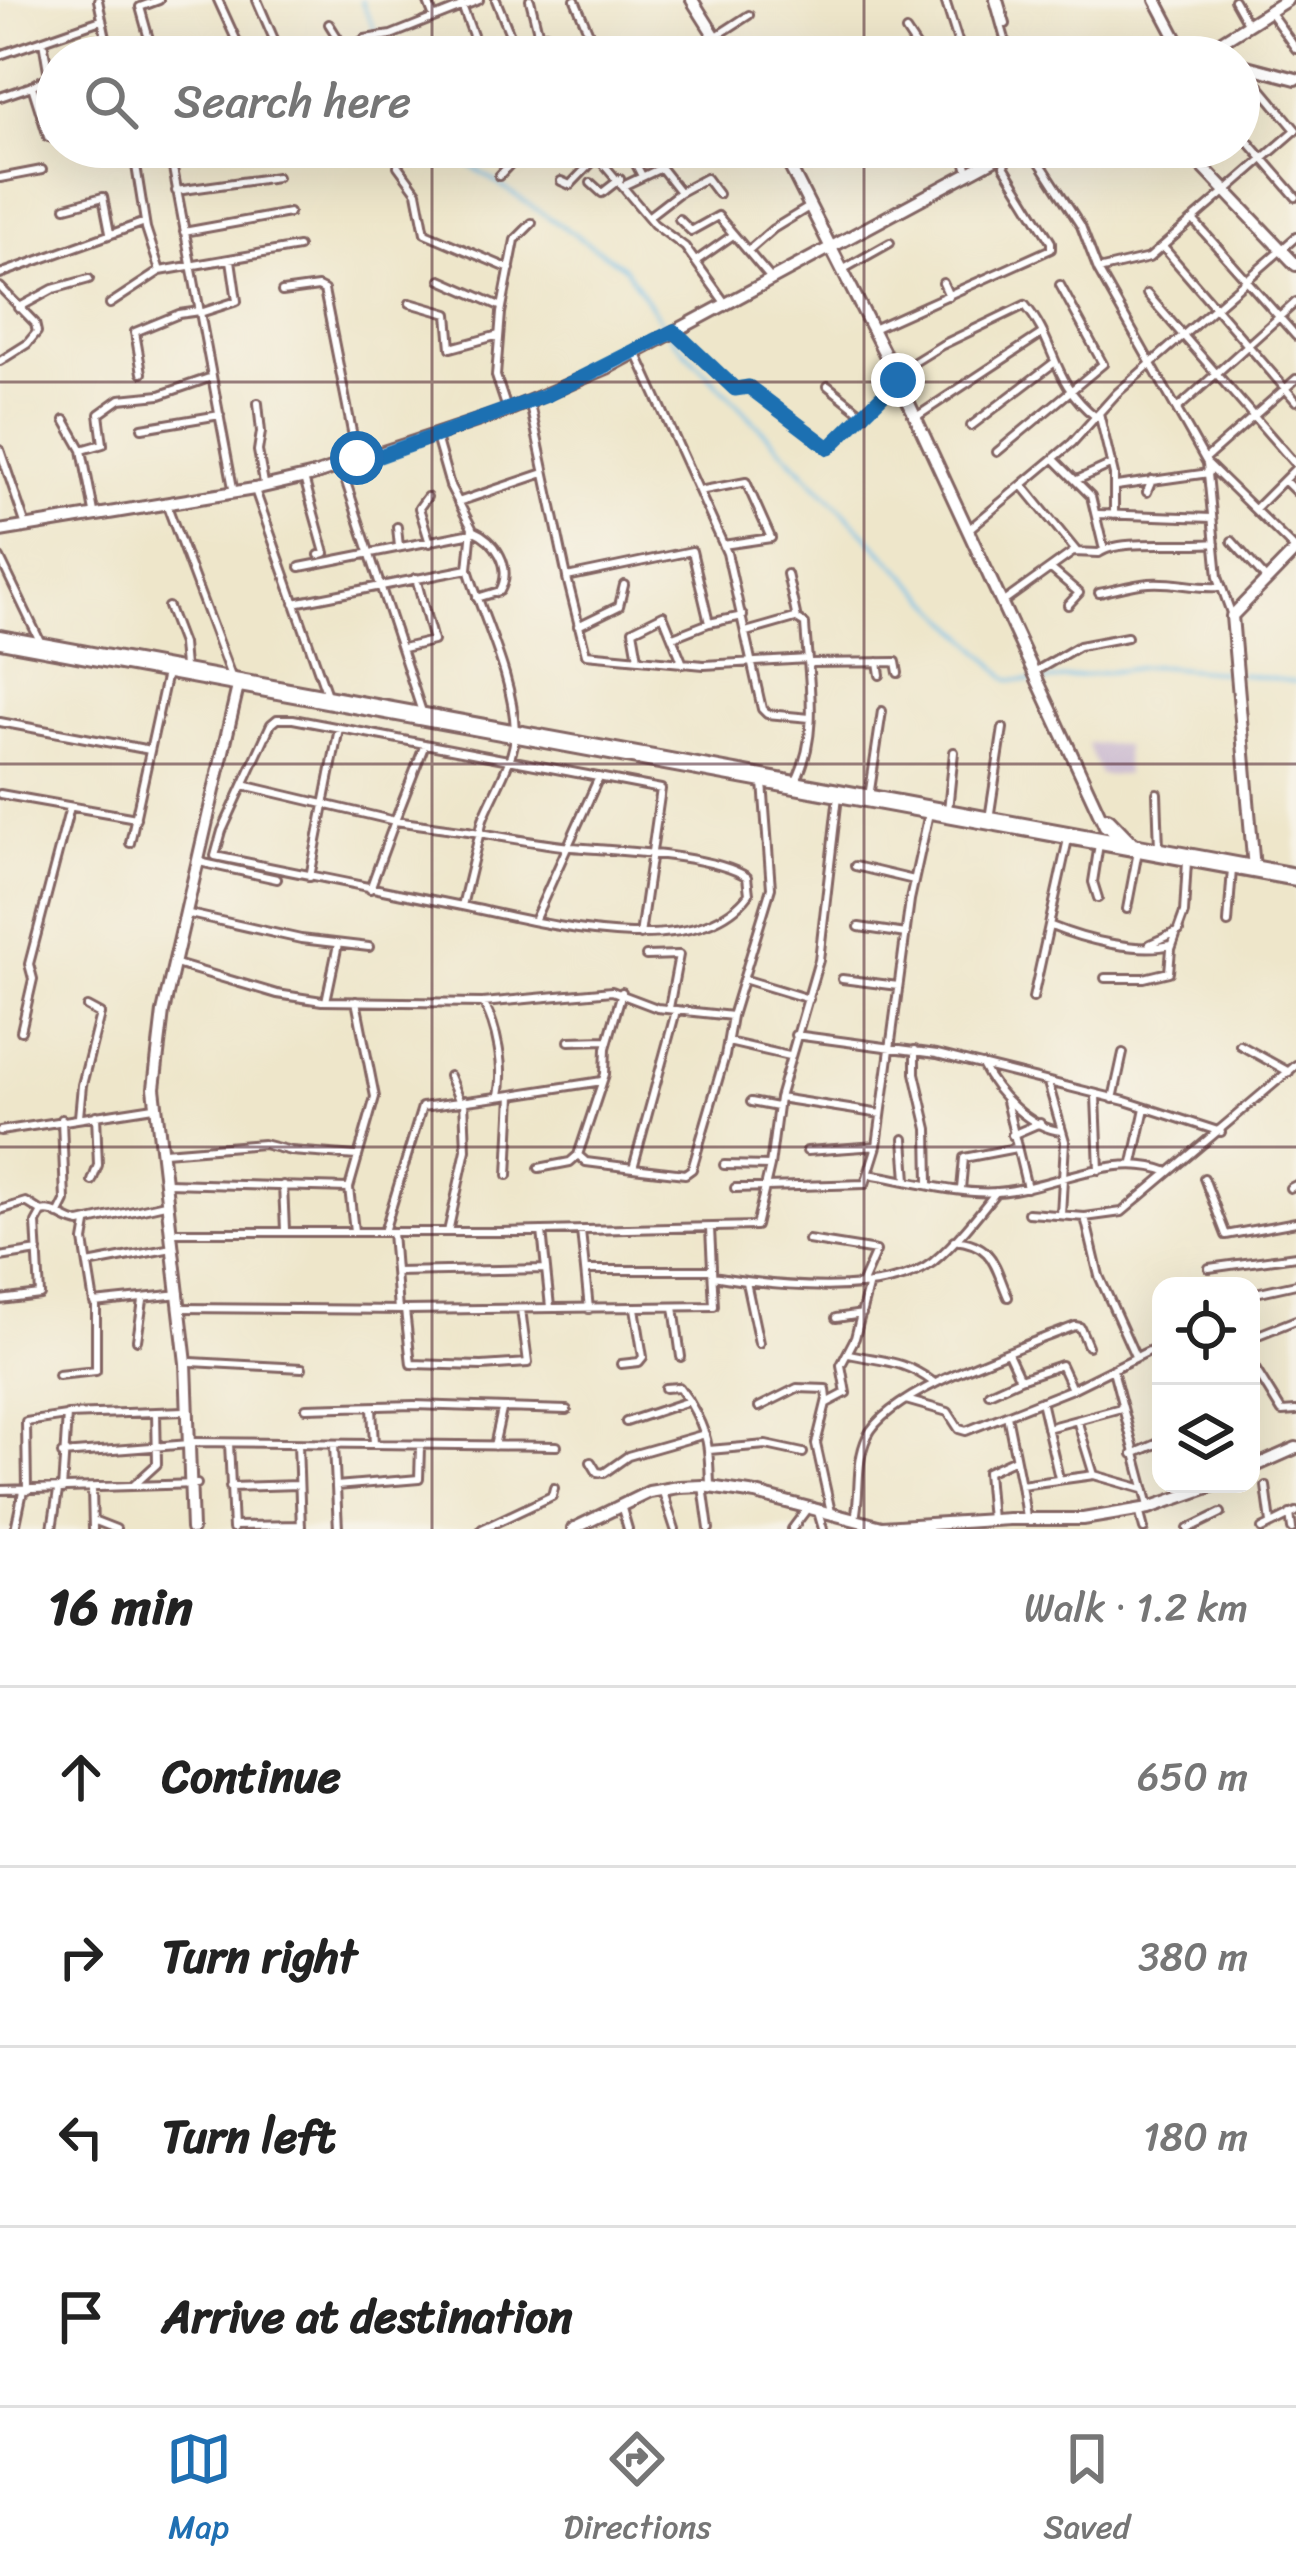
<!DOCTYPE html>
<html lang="en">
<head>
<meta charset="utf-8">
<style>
	body { margin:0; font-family:Sriracha,sans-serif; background:#f6f6f6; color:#222 }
	.controls { position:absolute; right:36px; bottom:36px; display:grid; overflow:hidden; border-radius:24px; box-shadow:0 12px 48px #0002 }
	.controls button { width:108px; height:108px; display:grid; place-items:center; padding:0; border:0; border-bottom:3px solid #e0e0e0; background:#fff; color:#222; font:60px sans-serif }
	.stop { position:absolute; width:36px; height:36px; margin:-27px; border:9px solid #1f6fb2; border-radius:50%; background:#fff }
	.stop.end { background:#1f6fb2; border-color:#fff; box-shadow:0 3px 12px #0008 }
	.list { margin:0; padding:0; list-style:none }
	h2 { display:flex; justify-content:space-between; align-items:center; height:156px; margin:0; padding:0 48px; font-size:51px }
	h2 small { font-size:39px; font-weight:400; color:#767676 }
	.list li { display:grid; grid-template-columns:78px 1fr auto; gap:36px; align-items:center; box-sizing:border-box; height:180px; padding:0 48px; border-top:3px solid #e0e0e0 }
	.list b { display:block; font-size:45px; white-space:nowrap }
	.list em { font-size:39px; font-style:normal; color:#767676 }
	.icon { flex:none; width:66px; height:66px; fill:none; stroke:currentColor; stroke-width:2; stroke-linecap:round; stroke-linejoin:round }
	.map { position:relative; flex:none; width:1296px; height:1529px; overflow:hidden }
	.search { position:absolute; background:#fff; box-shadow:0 12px 48px #0002; left:36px; right:36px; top:36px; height:132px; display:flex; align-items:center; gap:30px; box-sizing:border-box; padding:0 42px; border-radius:66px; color:#767676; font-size:45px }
	.sheet { height:876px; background:#fff }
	nav { display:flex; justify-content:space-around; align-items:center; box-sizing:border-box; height:168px; border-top:3px solid #e0e0e0; background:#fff; font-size:33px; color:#767676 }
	nav a { display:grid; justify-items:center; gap:6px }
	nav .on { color:#1f6fb2 }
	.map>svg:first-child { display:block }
	.industrial { fill:#cebed1 }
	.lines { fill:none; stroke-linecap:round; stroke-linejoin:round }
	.stream { stroke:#70beea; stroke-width:3 }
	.street-casing { stroke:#836563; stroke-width:12 }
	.secondary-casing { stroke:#836563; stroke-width:16 }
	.highway-casing { stroke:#836563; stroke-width:22 }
	.street { stroke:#fff; stroke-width:6 }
	.secondary { stroke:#fff; stroke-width:10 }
	.highway { stroke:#fff; stroke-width:16 }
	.route { stroke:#1f6fb2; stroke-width:15 }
	.grid { fill:none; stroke:#4a1f2b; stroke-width:3; stroke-opacity:0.55 }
</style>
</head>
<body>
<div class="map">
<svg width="1296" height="1529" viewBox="0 0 1296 1529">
	<rect width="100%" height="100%" fill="#f7f3e8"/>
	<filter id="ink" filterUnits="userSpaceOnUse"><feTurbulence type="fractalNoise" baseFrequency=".00833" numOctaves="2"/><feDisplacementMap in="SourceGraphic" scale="24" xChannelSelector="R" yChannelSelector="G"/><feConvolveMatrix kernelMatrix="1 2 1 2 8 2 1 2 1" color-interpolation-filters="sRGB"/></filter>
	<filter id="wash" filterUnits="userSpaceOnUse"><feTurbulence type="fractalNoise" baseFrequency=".004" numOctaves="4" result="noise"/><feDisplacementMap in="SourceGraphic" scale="48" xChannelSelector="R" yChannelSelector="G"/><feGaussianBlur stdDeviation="2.7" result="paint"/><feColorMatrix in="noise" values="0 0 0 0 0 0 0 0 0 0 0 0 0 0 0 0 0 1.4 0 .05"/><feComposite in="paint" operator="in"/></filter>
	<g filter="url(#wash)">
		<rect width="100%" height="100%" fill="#eee6ca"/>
		<path class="industrial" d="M1087,743L1125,745L1126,775H1100Z"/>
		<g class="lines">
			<path class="stream" d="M361,0L377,35
				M379,41L386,57
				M442,147L624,267L675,341L1009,680L1033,681
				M1241,674L1296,682
				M1045,681L1152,666L1233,673"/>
		</g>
	</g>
	<g filter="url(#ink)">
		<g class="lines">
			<g class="street-casing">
				<path id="street" d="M98,0L110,57
					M218,0L244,57
					M257,0L279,51L269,57
					M427,0L434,18
					M460,0L481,57
					M496,0L519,57
					M530,0L538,32L553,36L561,57
					M575,0L599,57
					M945,0L963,57
					M994,0L1010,57
					M999,0L1006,24
					M1234,0L1247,23
					M1269,11L1296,49
					M329,24L346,51
					M906,31L923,57
					M715,37L749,15
					M43,41L49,76L32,86L48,137L57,139
					M0,55L101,20
					M339,55L365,39L391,35L479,0
					M154,57L140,7L159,0
					M454,57L477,46
					M1244,68L1296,130
					M0,97L32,86
					M1239,131L1296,197
					M133,147L146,228L160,271L298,247
					M169,147L233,488
					M493,147L507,155
					M589,147L654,224L685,247L723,300
					M627,147L642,176
					M962,147L968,172
					M1030,147L1081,226L1098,270L1207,463L1218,577L1231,613
					M171,153L215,147
					M539,158L547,159L560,147
					M398,166L417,192L425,233L510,269
					M499,176L526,147
					M0,178L42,170
					M561,181L570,185L598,156
					M591,183L602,193L620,179
					M625,185L661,168L680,192L649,216
					M176,191L277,177
					M680,192L706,178L718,194
					M66,207L103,197L110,233
					M679,219L691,231L718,216L768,275
					M1195,222L1296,336
					M184,232L289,213
					M1163,247L1296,401
					M749,250L773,229L809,207
					M696,261L733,235
					M842,270L890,243
					M1098,270L1149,258L1296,130
					M0,274L145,222
					M441,280L502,307
					M943,283L949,296
					M0,287L35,323L37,332L27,344L0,361
					M282,292L318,287L324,290L358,462
					M1147,294L1296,465
					M410,303L448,314L451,348L499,335
					M110,304L160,271
					M18,308L53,289L89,279
					M200,313L237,301L231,260
					M873,329L1051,249V242L1004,166L1008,153
					M675,333L735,389L748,386L829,448L898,380
					M636,352L727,553L762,709L767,714L810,718
					M142,373L135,332L179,314L200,311
					M895,374L942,345L1025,305C1057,343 1051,382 1096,417
					M828,386L864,415
					M258,403L261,432L258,451L264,483
					M530,404L567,577L692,551L709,623L743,616
					M506,406L496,376L501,313L515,240L532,223
					M1178,408L1296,302
					M1099,413L1114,475V515
					M916,417L1043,333
					M65,420L82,450L94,512
					M971,426L1055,362
					M142,428L220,415
					M0,450L25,523
					M82,450L103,444L99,414L120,399L160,395L212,377
					M997,452L1103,364L1060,285
					M1054,459L1091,496L1103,546
					M1205,459L1296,379
					M1208,464L1296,550
					M341,467L423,715
					M304,478L325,553L319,555
					M1077,480L1112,464
					M1284,480L1296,492
					M1023,486L1077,552
					M1116,486L1209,473
					M254,487L327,695
					M699,491L746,482L771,538L723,545
					M1147,492L1152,480
					M427,497L419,508L430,543
					M458,502L544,473
					M166,503L232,679
					M1256,508L1296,468
					M1098,514L1212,518
					M397,527L399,547
					M969,529L1072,443L1117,393L1296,237
					M472,530C496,540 513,567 500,591L477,598
					M1232,541L1266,579
					M0,558L40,641
					M300,567L472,533
					M1051,569L1079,593L1068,605
					M787,574L797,619
					M567,578L586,654L704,665L808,659
					M1099,593C1115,590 1133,584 1149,583C1175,581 1195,589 1220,587
					M294,603L468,569L472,528L450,486L436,437
					M1002,603L1073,552L1099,553C1119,538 1184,547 1215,543
					M168,607L182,644L184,667
					M578,626L619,606L624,585
					M746,632L795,618L805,624C808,677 821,733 795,783
					M673,637L709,623
					M403,648L433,641L416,578
					M638,658L633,630L663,615L683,664
					M878,662L880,675
					M809,663L896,662L898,673
					M1034,672L1079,646L1127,637
					M0,722L150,750
					M425,744L395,821L468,831C502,837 536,843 571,847C615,851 712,854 747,877L749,894C694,967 536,921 462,906C469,877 476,848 483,819C493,793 516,758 515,731C513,675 484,622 468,569
					M243,785L395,821L370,889
					M1157,793L1159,848
					M0,794L136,818
					M869,797L882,711
					M948,810L954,752
					M989,819L1003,728
					M130,843L167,673
					M199,862L277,879
					M855,866L914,880
					M310,877L339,728
					M1098,898L1093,882L1099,844
					M462,906L215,856L222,831L271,724L277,719H293L661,789L640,935
					M1127,909L1138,851
					M185,913L301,939L369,947
					M534,921L599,777
					M1228,923L1232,869
					M1051,926C1085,940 1137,953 1172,945
					M859,927L906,934
					M1150,944L1179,931
					M646,956L679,955L669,1008
					M176,964L277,994L322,1001L483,1003L612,991L657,1008L732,1016
					M1105,978H1144L1169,972L1171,949L1184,913L1187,861
					M743,979L809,999
					M842,979L898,986
					M1033,998L1068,839
					M326,1001L338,944
					M483,1003C497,1025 505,1070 499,1095
					M676,1011L633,1168L685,1174L692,1169L725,1056L732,1016L771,888L763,782
					M21,1031L33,979L29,964L70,807
					M795,1035L937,1054L1125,1101L1221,1132
					M569,1041L608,1040
					M728,1042L789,1056
					M1240,1045L1289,1072
					M915,1050V1073L928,1129L929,1183
					M982,1065C995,1092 1030,1129 1062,1131
					M449,1076L459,1100
					M1048,1083L1065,1141L1061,1215
					M512,1095L602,1081
					M1096,1096L1099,1170
					M779,1098L881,1114
					M1113,1099L1123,1053
					M1006,1101L1027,1188
					M751,1102L777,1107
					M79,1117L82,1085L100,1014L87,1007
					M0,1131L154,1107
					M1012,1135L1040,1123
					M904,1139L907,1180
					M807,1151L877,1146
					M164,1152L263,1144L291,1151L357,1156
					M578,1155L586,1162L633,1168
					M1133,1163L1145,1108
					M724,1165L770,1166
					M539,1168L570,1162L578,1155L605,1074L606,1048L622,992
					M868,1174C909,1180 956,1195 997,1192C1054,1188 1114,1150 1169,1172
					M1204,1178L1226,1235L1296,1222
					M92,1181L98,1165L96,1115
					M167,1183L349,1188
					M283,1185L285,1230
					M735,1188L865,1184L877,1146L910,900L929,813
					M1290,1188L1296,1185
					M961,1189L964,1158L1016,1148
					M0,1210L26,1202L42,1212
					M1028,1213L1085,1217L1122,1212L1296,1065
					M58,1215L65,1201L62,1119
					M1085,1217L1099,1276L1135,1356
					M87,1224L84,1241L94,1303L180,1294
					M354,1231L349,1188L375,1097L356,1001
					M542,1231L550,1307
					M581,1231L589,1309
					M172,1232H500L756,1226L770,1166L779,1098L819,960L838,796
					M384,1232L422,1107L512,1095L508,1175
					M392,1232L398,1310
					M448,1232L466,1150L464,1100
					M808,1240L876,1251L861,1285
					M954,1240C994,1244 994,1265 1008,1297
					M0,1257L38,1251
					M88,1264L172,1248
					M1209,1268L1296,1256
					M585,1270H712
					M395,1272L546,1269
					M713,1276C771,1286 886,1299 933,1262C956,1243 978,1215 996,1192
					M746,1282L759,1343
					M1251,1294L1296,1284
					M0,1300L40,1295L36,1223L42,1212C55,1208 66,1222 80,1223L165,1204
					M674,1307L681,1357
					M181,1308L405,1310
					M521,1309L528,1363L482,1366L411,1364L405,1310L714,1306L710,1229
					M836,1318L862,1314
					M1253,1337L1296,1320
					M137,1340L143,1301
					M1008,1353L1020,1379L1061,1365L1072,1389
					M849,1354C885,1362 903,1360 933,1382
					M191,1362L302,1368
					M1251,1362L1282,1412L1296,1411
					M621,1364L639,1362L643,1357L635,1308
					M1113,1370L1149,1506
					M58,1375L96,1371V1304
					M1161,1381L1157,1384L1161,1400
					M665,1388L679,1387L689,1401
					M989,1393L1020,1379
					M906,1400L948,1412L959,1429L966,1431L1072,1389L1161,1345
					M1041,1401L1059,1478
					M827,1403L846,1393L841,1365L855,1338L868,1287
					M759,1407L797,1388L826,1389L827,1399L816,1444L831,1512
					M306,1408L414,1405L567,1410
					M372,1408L374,1444
					M1007,1415L1021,1485L1094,1475L1143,1489
					M626,1422L689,1401C709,1435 709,1446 710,1487
					M1047,1428L1077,1420
					M191,1442L557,1446
					M229,1443L233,1529
					M298,1444L301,1529
					M334,1445L338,1529
					M494,1446L502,1410
					M1251,1448L1259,1465
					M709,1450L766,1445L803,1453
					M62,1454L190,1444
					M1133,1454L1161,1442
					M591,1462L597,1472L604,1473L628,1456L705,1434
					M1094,1475L1077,1420L1121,1408
					M1021,1485L1026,1517
					M133,1486L157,1464L156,1412
					M336,1486L419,1479L420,1447
					M703,1486L709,1529
					M1266,1486L1271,1523
					M230,1487L298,1485
					M92,1489L93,1529
					M0,1490L197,1484
					M62,1490L67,1415L185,1411
					M27,1491L26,1422L66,1416
					M663,1492L675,1529
					M621,1505L628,1529
					M1139,1510L1144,1529
					M818,1512L823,1529
					M1290,1514L1292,1529
					M855,1519C861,1492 855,1463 867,1437C888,1390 1026,1346 1075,1326L1080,1327L1088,1346
					M93,1520L116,1529
					M991,1520L987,1472L1015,1459
					M233,1526L301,1525
					M15,1529L23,1491
					M52,1529L58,1491
					M482,1529L552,1496L554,1488
					M792,1529L807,1509
					M1188,1529L1221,1513
					M1262,1529L1296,1512"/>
			</g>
			<g class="secondary-casing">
				<path id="secondary" d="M692,0L728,57
					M1156,0L1185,55
					M1201,54L1287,0
					M1239,64L1296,79
					M780,147L901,386L1105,826
					M1184,147L1296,265
					M0,531L254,489L310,476L504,412L607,368L1017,147
					M1254,869L1232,616L1296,550
					M1251,1468L1296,1448
					M192,1529L186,1363L154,1088L163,1012L239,682
					M573,1529L649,1492L679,1487L703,1486L756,1494L882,1527L1009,1519H1083L1149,1508L1218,1484"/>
			</g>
			<g class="highway-casing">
				<path id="highway" d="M0,639L1296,877
					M1107,821L1131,846"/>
			</g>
			<use href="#street" class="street"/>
			<use href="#secondary" class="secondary"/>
			<use href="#highway" class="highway"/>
		</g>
	</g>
	<g class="lines" filter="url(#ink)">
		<path class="route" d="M357,458L358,463L374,458L547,395L674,331L735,389L749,387L829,448L898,380"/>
	</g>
	<path class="grid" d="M432,0V57M864,0V57M432,147V1529M864,147V1529M0,382H1296M0,764H1296M0,1147H1296"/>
</svg>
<div class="controls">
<button><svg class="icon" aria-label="locate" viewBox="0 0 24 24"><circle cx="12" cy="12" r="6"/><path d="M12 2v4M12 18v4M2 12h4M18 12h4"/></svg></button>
<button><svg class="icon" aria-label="layers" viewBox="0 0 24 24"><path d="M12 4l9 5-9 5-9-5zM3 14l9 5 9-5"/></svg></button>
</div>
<div class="stop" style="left:357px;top:458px"></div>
<div class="stop end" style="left:898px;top:380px"></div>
<div class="search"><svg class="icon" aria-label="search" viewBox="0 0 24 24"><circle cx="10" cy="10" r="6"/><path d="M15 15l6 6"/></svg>Search here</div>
</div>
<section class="sheet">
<h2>16 min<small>Walk · 1.2 km</small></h2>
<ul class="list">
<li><svg class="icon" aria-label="ahead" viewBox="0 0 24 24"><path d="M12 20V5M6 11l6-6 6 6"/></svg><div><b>Continue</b></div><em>650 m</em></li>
<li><svg class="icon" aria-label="right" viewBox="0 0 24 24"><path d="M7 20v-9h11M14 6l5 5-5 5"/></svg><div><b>Turn right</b></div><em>380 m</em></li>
<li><svg class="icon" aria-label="left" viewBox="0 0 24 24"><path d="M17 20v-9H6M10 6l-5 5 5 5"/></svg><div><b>Turn left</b></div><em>180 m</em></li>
<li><svg class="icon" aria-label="arrive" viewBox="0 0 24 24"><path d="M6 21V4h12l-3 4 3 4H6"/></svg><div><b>Arrive at destination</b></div></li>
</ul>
</section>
<nav>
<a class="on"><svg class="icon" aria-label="map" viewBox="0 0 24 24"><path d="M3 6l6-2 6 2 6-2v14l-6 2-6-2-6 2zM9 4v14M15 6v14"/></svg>Map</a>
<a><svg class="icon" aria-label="directions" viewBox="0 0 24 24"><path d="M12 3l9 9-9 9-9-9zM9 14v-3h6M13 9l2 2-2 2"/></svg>Directions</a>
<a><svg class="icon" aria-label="saved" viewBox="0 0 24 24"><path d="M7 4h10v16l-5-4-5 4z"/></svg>Saved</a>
</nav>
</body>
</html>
